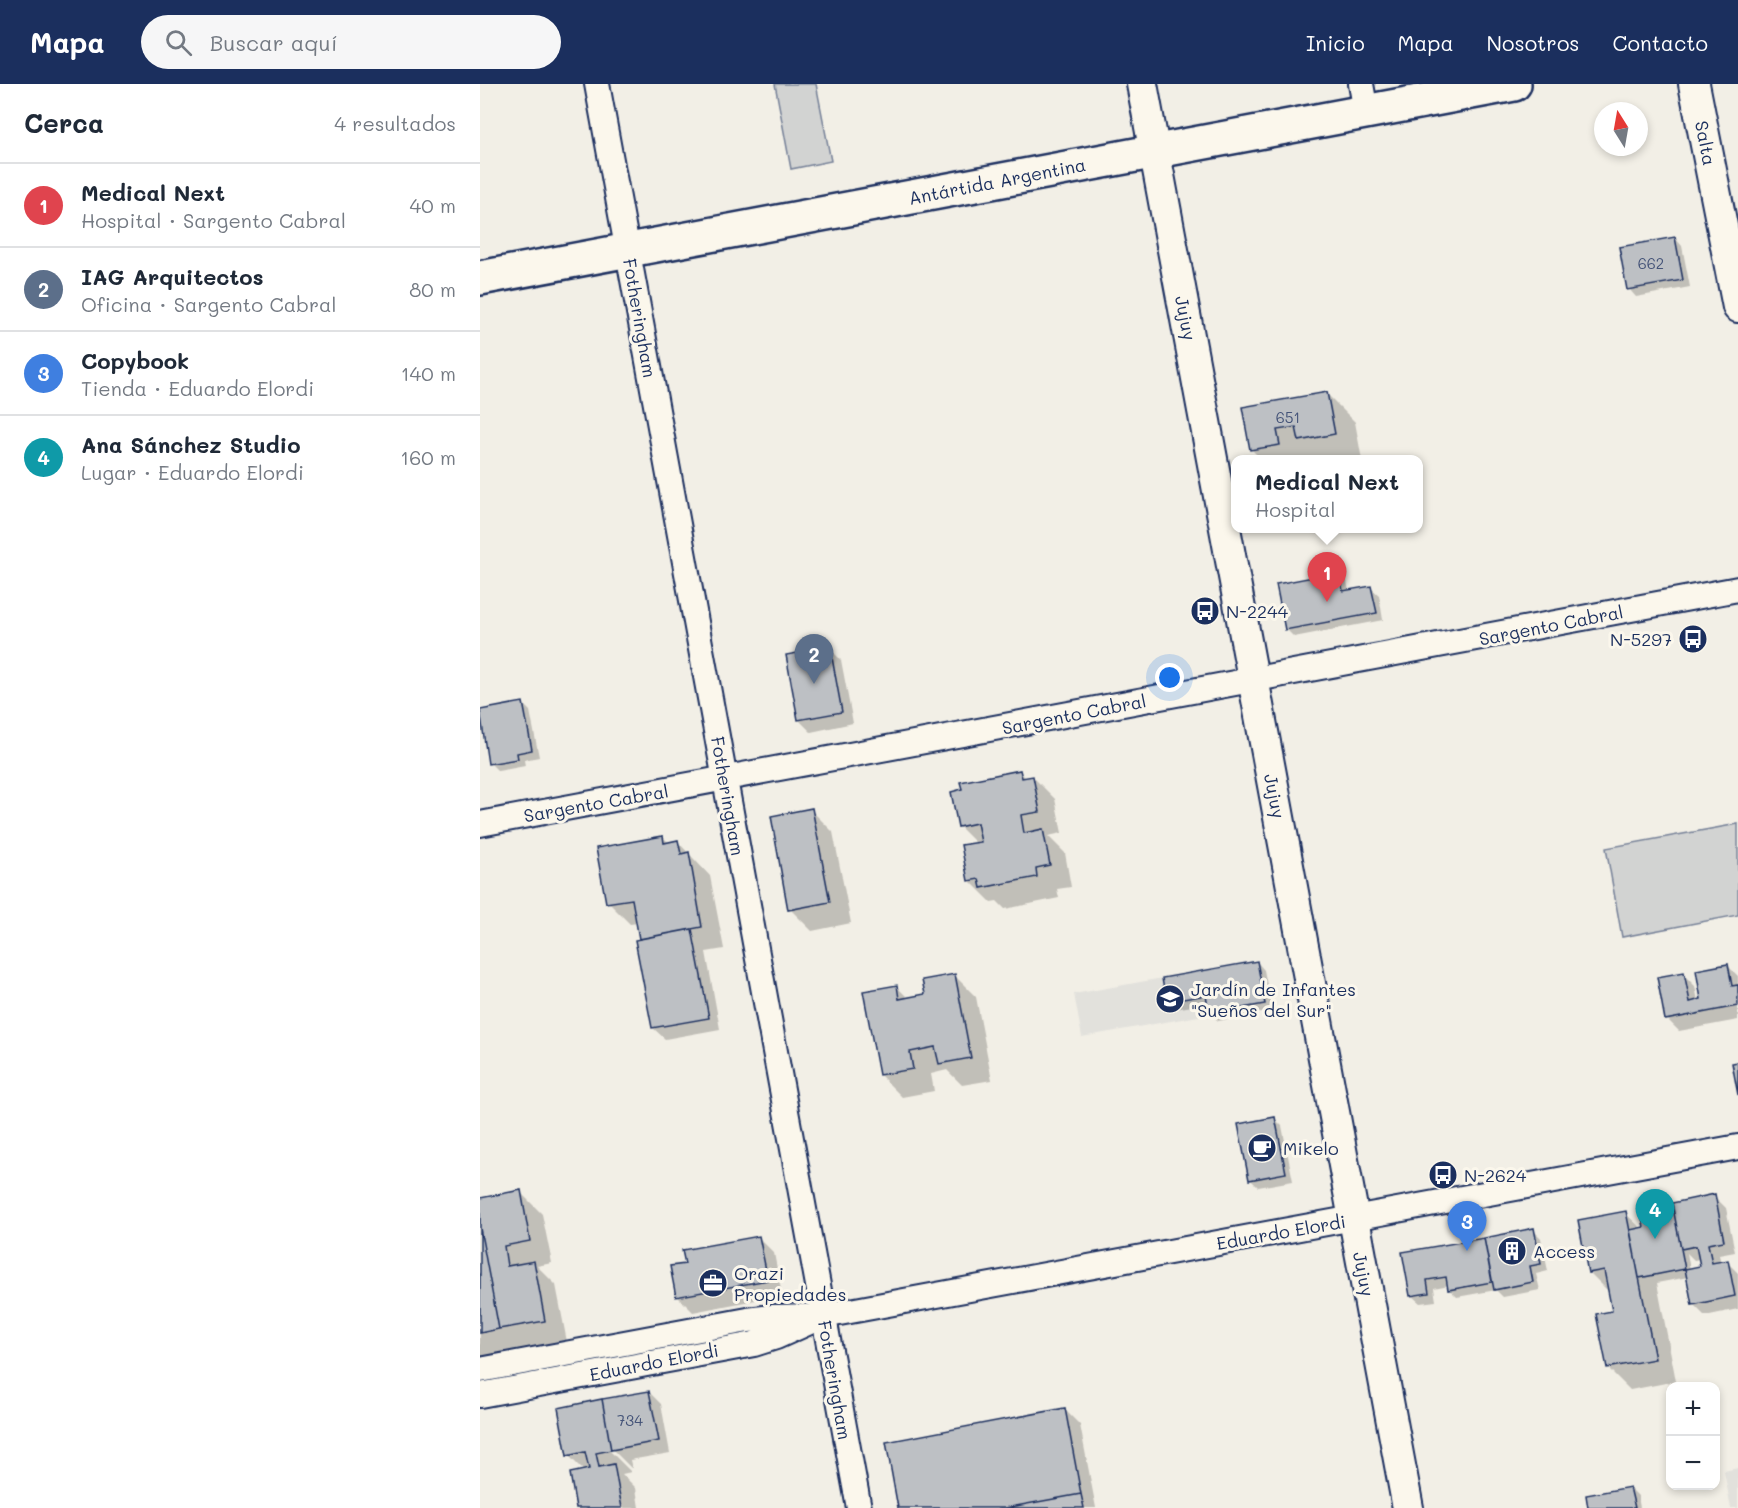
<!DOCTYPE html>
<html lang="es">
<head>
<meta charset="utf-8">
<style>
	body { margin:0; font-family:Mali,sans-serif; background:#f6f6f7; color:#1f2937 }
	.controls { position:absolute; right:18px; bottom:18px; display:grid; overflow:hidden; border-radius:12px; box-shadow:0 3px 9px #0003 }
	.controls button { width:54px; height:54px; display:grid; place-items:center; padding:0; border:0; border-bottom:2px solid #e0e1e3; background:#fff; color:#1f2937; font:30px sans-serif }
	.compass { position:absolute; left:1114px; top:18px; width:54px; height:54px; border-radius:50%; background:#fff; box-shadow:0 3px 9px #0003; rotate:349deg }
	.you { position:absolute; left:690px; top:594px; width:21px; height:21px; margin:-15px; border:4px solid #fff; border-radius:50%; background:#1a73e8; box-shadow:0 0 0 9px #1a73e833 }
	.badge { display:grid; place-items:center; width:39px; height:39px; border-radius:50%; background:#1b2f5e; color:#fff; font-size:20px; font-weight:700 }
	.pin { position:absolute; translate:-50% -50px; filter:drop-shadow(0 2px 3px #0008) }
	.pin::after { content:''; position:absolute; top:32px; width:21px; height:18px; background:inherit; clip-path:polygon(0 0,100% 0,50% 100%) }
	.popup { position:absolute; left:751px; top:371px; width:192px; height:78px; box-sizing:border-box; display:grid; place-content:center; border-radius:12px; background:#fff; filter:drop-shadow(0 2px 4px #0005); font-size:20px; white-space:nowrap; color:#747a83 }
	.popup b { font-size:22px; color:#1f2937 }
	.popup::after { content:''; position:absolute; left:50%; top:100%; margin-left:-12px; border:12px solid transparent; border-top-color:#fff }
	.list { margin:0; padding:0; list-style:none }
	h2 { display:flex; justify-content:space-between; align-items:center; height:78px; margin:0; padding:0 24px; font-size:26px }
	h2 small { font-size:20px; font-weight:400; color:#747a83 }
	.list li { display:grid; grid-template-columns:39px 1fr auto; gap:18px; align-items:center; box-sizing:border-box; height:84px; padding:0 24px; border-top:2px solid #e0e1e3 }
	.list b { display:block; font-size:22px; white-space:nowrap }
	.list p { margin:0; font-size:20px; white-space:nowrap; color:#747a83 }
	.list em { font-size:20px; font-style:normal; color:#747a83 }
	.icon { flex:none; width:33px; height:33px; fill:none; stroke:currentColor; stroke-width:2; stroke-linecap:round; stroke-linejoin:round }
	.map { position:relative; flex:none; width:1258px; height:1424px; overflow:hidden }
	header { display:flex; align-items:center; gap:36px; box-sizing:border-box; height:84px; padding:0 30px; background:#1b2f5e; color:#fff }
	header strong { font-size:28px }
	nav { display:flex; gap:33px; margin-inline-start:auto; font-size:21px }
	.search { width:420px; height:54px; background:#f6f6f7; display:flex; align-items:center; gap:15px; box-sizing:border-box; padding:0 21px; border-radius:33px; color:#747a83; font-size:22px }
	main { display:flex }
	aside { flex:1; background:#fff }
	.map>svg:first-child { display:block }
	.built { fill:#e2e1dc }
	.green { fill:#d2d3d2; stroke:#768198; stroke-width:1.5 }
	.shadow { fill:#0003; fill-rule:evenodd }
	.building { fill:#bdc0c4; stroke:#1b2f5e; stroke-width:1.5 }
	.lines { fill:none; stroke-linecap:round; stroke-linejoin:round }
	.minor-casing { stroke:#1b2f5e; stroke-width:28 }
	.tertiary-casing { stroke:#1b2f5e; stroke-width:34 }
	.secondary-casing { stroke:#1b2f5e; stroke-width:38 }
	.minor { stroke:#fbf7ec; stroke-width:24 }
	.tertiary { stroke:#fbf7ec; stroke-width:30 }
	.secondary { stroke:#fbf7ec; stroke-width:33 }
	.labels { text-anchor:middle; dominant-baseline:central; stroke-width:6; stroke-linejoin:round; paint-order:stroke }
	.number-label { font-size:15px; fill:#445378 }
	.street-label { font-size:18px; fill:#1b2f5e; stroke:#fbf7ec }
	.poi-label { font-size:18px; fill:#1b2f5e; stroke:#fbf7ec; text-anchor:start }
</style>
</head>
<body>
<header>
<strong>Mapa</strong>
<div class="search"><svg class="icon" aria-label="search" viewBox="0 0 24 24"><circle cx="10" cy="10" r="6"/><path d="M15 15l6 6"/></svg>Buscar aquí</div>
<nav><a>Inicio</a><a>Mapa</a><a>Nosotros</a><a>Contacto</a></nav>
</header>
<main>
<aside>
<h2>Cerca<small>4 resultados</small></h2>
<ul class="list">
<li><span class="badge" style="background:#e0444e">1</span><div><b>Medical Next</b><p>Hospital · Sargento Cabral</p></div><em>40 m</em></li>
<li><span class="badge" style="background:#5c6f8a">2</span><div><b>IAG Arquitectos</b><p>Oficina · Sargento Cabral</p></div><em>80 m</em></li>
<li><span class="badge" style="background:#3f7fe0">3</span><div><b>Copybook</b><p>Tienda · Eduardo Elordi</p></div><em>140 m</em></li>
<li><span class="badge" style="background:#0f9aa8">4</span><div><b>Ana Sánchez Studio</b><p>Lugar · Eduardo Elordi</p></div><em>160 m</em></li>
</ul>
</aside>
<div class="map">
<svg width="1258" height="1424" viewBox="0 0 1258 1424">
	<rect width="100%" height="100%" fill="#f2efe6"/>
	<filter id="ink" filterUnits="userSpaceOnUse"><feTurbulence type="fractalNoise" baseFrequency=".0167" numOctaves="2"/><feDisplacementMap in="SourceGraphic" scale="12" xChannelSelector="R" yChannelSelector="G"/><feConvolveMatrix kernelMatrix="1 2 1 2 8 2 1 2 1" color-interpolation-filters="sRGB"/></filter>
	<g filter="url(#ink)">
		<path class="built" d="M777,877L785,920L602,953L594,910Z
			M1258,1384V1424H1251L1244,1387Z"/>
		<path class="green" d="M295,0H336L351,77L311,85Z
			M1258,740V831L1142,853L1126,764Z"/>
		<path class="shadow" d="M1195,154L1202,162L1210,203L1156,213L1149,205Z
			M846,309L875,338L882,376H839L836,373L825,376H782L772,366L764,324Z
			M859,489L867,497L869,508L891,504L899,511L903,536L814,553L806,545Z
			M349,564L361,576L373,639L331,648L319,636L308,573Z
			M42,619L50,627L59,673L44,676L45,682L18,687L10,679L0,627Z
			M540,688L546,694L553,693L575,715L582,749L568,752L585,769L591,803L577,805L579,814L525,825L517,817L511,818L489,796L497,760L479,742Z
			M331,726L353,748L371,839L332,847L310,825Z
			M183,753L189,759L198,758L230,792L244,865L226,868L240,945L185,955L173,944L162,856L158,839L150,840L128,818Z
			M777,878L784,886L792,927L738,937L731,929L729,919L695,925L687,917Z
			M1247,881L1258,892V936L1199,947L1187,935L1203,890L1215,902L1218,917H1223Z
			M474,891L496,913L512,996L482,1001L467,986L451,990L454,1007L422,1013L400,991L416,902L428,914L447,911Z
			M794,1034L802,1042L813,1097L778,1103L771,1096Z
			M40,1108L62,1130L72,1179L57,1182L76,1201L87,1258L0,1274V1116Z
			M1234,1112L1246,1124L1255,1168L1239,1171L1241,1179L1247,1178L1258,1189V1225L1225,1232L1213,1220L1208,1193L1177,1199L1196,1297L1150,1306L1128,1284L1134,1228L1130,1209L1109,1188L1145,1129L1162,1145ZM1207,1169L1214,1176L1220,1175L1222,1183L1210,1186Z
			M1053,1146L1061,1154L1068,1187L1056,1190L1060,1206L1023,1213L1016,1206L977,1213L969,1205V1201L954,1204L956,1217L940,1219L932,1212L924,1170Z
			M279,1154L294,1169L302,1211L213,1228L197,1212L206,1181Z
			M169,1308L181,1320L190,1369L150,1376L152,1385L127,1360L125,1362L151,1388L142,1390L156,1404L159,1424H98L105,1388L88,1371Z
			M584,1325L600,1341L616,1424H419Z
			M1150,1404L1158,1412L1160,1424H1110Z"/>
		<path class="building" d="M1195,153L1203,196L1147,206L1139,163Z
			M847,308L855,350L819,357L816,343L797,346L800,361L770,366L762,323Z
			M859,488L863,507L891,502L897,529L805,546L796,500Z
			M350,563L362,628L318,636L306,571Z
			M43,618L52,666L37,669L38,675L8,680L0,626Z
			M540,686L542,694L553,692L560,728L541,731L544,749L563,745L570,781L556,784L557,793L501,804L499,795L488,797L481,761L501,758L497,739L478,743L471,708L482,705L480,698Z
			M332,724L350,818L308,826L291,732Z
			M183,752L184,759L198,756L201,770L209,768L222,843L159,855L152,815L126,819L116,764Z
			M212,845L229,934L172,944L155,856Z
			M777,877L785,920L729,930L726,911L686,918L682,894Z
			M1248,880L1252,902L1258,901V922L1185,936L1177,893L1204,888L1210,918L1221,915L1216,886Z
			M475,890L491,974L459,980L455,963L430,968L433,985L399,991L383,907L417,901L419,915L445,910L442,896Z
			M1258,978V1011L1252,979Z
			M795,1033L806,1089L769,1096L758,1040Z
			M41,1106L50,1157L24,1162L27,1182L54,1177L65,1237L19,1245L0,1144V1114Z
			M1235,1110L1244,1157L1228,1160L1232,1179L1248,1176L1255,1212L1212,1221L1205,1185L1220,1182L1216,1162L1201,1165L1192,1119Z
			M1192,1119L1205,1185L1159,1194L1150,1146L1164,1143L1160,1125Z
			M1146,1127L1175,1275L1127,1284L1116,1230L1132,1227L1124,1186L1108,1189L1098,1136Z
			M0,1144L19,1245L0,1249Z
			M1054,1144L1061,1180L1050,1182L1053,1198L1014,1206L1004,1154Z
			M279,1152L288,1196L196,1213L190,1182L205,1180L202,1166Z
			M1004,1154L1012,1198L968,1206L966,1193L947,1196L949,1209L930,1212L922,1168Z
			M169,1307L179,1357L131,1366L122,1315Z
			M122,1315L131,1366L116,1369L119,1383L134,1380L142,1424H96L90,1389L109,1385L105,1368L87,1372L78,1324Z
			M585,1324L601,1410L525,1424H418L406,1358Z
			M1150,1403L1155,1424H1108L1106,1411Z
			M601,1410L604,1424H525Z"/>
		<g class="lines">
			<g class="minor-casing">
				<path id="minor" d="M117,0L379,1424
					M881,0L886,28
					M0,740L1258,505
					M0,1286L268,1236L292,1233L343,1232L1258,1063
					M0,1311L274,1260L296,1253L336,1235"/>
			</g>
			<g class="tertiary-casing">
				<path id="tertiary" d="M662,0L928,1424
					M1214,0L1258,223"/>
			</g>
			<g class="secondary-casing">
				<path id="secondary" d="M0,194L1034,0"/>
			</g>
			<use href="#minor" class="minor"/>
			<use href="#tertiary" class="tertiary"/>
			<use href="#secondary" class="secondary"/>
		</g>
	</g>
	<defs>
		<g id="bus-disc" transform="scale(1.5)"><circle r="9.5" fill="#1b2f5e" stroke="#fbf7ec"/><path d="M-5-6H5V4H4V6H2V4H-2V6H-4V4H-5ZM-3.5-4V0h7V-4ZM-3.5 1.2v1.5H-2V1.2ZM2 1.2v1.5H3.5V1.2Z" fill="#fff"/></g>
		<g id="school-disc" transform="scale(1.5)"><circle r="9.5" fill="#1b2f5e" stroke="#fbf7ec"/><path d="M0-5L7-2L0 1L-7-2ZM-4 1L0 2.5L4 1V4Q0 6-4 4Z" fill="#fff"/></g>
		<g id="cafe-disc" transform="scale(1.5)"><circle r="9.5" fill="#1b2f5e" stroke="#fbf7ec"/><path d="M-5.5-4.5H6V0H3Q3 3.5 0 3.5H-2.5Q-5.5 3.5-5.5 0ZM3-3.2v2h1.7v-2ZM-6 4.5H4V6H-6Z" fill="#fff"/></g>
		<g id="building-disc" transform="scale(1.5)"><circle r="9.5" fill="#1b2f5e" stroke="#fbf7ec"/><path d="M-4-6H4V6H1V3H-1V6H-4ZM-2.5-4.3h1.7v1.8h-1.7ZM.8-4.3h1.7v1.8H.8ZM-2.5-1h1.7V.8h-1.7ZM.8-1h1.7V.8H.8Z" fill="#fff"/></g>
		<g id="office-disc" transform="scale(1.5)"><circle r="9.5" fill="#1b2f5e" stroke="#fbf7ec"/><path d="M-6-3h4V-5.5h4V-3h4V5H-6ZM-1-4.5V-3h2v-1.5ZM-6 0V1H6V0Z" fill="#fff"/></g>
	</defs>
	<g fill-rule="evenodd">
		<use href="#bus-disc" x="725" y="527"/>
		<use href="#bus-disc" x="1213" y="555"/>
		<use href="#school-disc" x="690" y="915"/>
		<use href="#cafe-disc" x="782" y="1064"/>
		<use href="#bus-disc" x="963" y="1091"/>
		<use href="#building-disc" x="1032" y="1167"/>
		<use href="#office-disc" x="233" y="1199"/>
	</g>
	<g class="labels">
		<g class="number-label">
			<text x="1171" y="179">662</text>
			<text x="808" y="333">651</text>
			<text x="150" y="1336">734</text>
		</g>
		<g class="street-label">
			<text transform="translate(1226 59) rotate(79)">Salta</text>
			<text transform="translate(517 97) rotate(-11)">Antártida Argentina</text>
			<text transform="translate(160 234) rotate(80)">Fotheringham</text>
			<text transform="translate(706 234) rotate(79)">Jujuy</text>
			<text transform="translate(1071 541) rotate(-11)">Sargento Cabral</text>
			<text transform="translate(594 630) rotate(-11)">Sargento Cabral</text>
			<text transform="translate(248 712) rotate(80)">Fotheringham</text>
			<text transform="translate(795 712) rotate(79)">Jujuy</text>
			<text transform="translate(116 719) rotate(-10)">Sargento Cabral</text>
			<text transform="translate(801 1148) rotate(-10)">Eduardo Elordi</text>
			<text transform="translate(884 1190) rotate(79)">Jujuy</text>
			<text transform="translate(174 1278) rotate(-11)">Eduardo Elordi</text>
			<text transform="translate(355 1296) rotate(80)">Fotheringham</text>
		</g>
		<g class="poi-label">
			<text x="746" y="527">N-2244</text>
			<text x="1192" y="555" text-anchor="end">N-5297</text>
			<text x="711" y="905">Jardín de Infantes<tspan x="711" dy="21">"Sueños del Sur"</tspan></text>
			<text x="803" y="1064">Mikelo</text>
			<text x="984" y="1091">N-2624</text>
			<text x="1053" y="1167">Access</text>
			<text x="254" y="1189">Orazi<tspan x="254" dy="21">Propiedades</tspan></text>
		</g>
	</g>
</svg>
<div class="controls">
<button>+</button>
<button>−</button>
</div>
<svg class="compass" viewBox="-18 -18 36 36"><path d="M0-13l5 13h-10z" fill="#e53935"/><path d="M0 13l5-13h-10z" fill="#747a83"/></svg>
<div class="you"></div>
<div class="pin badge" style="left:847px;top:518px;background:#e0444e">1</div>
<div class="popup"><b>Medical Next</b>Hospital</div>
<div class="pin badge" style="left:334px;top:600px;background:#5c6f8a">2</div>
<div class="pin badge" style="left:987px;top:1167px;background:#3f7fe0">3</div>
<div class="pin badge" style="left:1175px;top:1155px;background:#0f9aa8">4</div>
</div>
</main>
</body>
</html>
